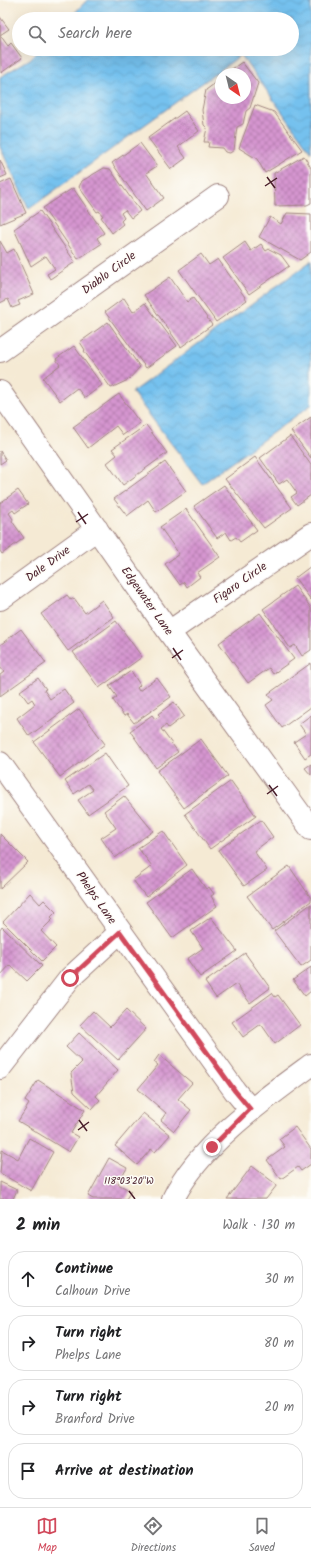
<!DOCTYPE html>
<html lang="en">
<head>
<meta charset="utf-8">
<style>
	body { margin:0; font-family:Kalam,sans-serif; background:#f6f6f6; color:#202124 }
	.compass { position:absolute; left:215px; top:68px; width:36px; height:36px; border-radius:50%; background:#fff; box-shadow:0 4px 16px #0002; rotate:145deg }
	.stop { position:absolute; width:12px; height:12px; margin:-9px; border:3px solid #d1495b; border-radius:50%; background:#fff }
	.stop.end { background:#d1495b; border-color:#fff; box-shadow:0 1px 4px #0008 }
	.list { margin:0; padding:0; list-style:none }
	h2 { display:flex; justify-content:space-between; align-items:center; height:52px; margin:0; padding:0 16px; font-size:17px }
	h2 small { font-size:13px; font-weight:400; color:#757577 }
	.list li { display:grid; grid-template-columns:26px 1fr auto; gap:12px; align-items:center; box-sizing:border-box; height:56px; margin:0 8px 8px; padding:0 8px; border:1px solid #e0e0e0; border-radius:16px }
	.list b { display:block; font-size:15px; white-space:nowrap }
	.list p { margin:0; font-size:13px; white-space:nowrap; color:#757577 }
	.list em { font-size:13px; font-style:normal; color:#757577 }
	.icon { flex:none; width:22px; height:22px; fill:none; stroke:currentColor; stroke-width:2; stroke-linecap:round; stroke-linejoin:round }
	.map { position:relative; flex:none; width:311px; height:1199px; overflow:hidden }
	.search { position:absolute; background:#fff; box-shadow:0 4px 16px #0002; left:12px; right:12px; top:12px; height:44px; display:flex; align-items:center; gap:10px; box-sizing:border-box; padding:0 14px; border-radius:22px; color:#757577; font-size:15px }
	.sheet { height:308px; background:#fff }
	nav { display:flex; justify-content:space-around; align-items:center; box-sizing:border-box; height:56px; border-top:1px solid #e0e0e0; background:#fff; font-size:11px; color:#757577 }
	nav a { display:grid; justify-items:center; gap:2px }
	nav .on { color:#d1495b }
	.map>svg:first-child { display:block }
	.water { fill:url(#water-waves); stroke:#5f708c }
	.building { fill:url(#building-cross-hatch) }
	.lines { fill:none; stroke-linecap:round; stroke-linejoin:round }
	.minor-casing { stroke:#a08480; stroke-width:24 }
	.minor { stroke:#fff; stroke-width:22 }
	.route { stroke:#d1495b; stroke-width:5 }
	.ticks { fill:none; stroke:#4a1f2b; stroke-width:1.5 }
	.labels { text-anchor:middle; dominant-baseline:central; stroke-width:3; stroke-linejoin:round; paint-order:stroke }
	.street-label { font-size:12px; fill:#4a1f2b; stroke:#fdfcf7 }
	.ticks-label { font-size:10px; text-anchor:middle; fill:#4a1f2b; stroke:#fdfcf7; stroke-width:3; stroke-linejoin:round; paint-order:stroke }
</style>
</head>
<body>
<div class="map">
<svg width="311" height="1199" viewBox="0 0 311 1199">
	<defs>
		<pattern id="water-waves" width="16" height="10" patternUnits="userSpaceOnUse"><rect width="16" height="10" fill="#74c1ee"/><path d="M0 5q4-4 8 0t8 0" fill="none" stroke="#66a5cc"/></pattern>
		<pattern id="building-cross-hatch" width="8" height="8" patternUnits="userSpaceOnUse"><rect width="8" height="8" fill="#d595d0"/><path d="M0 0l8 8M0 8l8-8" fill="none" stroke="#af79a9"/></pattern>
	</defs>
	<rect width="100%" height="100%" fill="#fdfcf7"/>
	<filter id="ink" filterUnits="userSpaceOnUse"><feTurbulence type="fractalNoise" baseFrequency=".025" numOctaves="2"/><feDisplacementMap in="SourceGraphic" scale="8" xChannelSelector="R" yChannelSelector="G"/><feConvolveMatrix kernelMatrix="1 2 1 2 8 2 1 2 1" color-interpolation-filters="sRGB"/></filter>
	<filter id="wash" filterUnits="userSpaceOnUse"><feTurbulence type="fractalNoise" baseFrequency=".012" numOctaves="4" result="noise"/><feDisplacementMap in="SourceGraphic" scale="16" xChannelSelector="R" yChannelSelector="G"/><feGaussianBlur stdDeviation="0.9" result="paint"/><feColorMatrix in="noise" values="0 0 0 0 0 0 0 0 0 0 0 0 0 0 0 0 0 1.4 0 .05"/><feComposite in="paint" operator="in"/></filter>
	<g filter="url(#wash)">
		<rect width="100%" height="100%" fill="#f5ead4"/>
		<path class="water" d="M87,0H311V152L241,55L29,209L0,147V77L30,59L40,49H292V19H69Z
			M311,261V405L202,484L132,392Z"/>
		<g id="blocks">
			<path class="building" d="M0,17L9,29L0,35L8,46L11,43L22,58L1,73Z
				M242,62L258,83L250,108L246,111L243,124L237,127L234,150L230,153L225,152L222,148L208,147L209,142H204L207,128L204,125L202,110L206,90L218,81L221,82V98H245V74H225Z
				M255,105L274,112L302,150L265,173L257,159L239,148Z
				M185,111L199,131L178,147L186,158L171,169L148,138Z
				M140,143L157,166L146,173L164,198L146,211L112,163Z
				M304,156L311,168V203L307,205L275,206L274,173Z
				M0,160L7,175L0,178Z
				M104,168L110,169L140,211L131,218L125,210L121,213L124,218L121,221L123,224L112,233L101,217L103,216L99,211L97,212L79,187L82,181Z
				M11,179L26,213L0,224V184Z
				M73,188L104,233L97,238L101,244L78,259L43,208Z
				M40,211L75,262L50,279L47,274L55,269L46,256L31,266L14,229Z
				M287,213L311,214V252L300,260L259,237L270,217L281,224Z
				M0,241L7,253L14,249L34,294L18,301L20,305L12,308L8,299L0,303Z
				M245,242L251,251L261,244L266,251L269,249L281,255L289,266L249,294L223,258Z
				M201,254L209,265L218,259L247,300L216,322L179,270Z
				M170,277L187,302L193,298L212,325L181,347L144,295Z
				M124,298L133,312L145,303L177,346L146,368L105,312Z
				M108,322L140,367L128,380L111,388L84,351L85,350L80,342Z
				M74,346L102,385L85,398L77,388L60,401L43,378L60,365L56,359Z
				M119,394L140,423L123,435L116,426L88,448L73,427Z
				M311,417V458L291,431Z
				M146,425L167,453L123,485L107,463L117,455L112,449Z
				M290,436L311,465V495L297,505L291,497L297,493L287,479L279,484L260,458Z
				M0,451L6,460L0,464Z
				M255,457L292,508L264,528L225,479Z
				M165,462L186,491L156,512L148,500L127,516L114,499Z
				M224,485L257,530L240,542L236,537L231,540L226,532L217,538L194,506Z
				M18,490L28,504L15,513L13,510L9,513L13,519L12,521L24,538L2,554L0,551V503Z
				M186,509L220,557L197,573L200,577L187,587L184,582L180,585L165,564L179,554L160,527Z
				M311,566V600L295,578Z
				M295,586L311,608V650L302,656L295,645L290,648L263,609Z
				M67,595L71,600L74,598L85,613L102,600L114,617L68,651L41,614Z
				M260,613L294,659L273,674L269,668L248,683L219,643Z
				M116,621L142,657L99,688L73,652Z
				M21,629L46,663L0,696V675L4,672L0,667V645Z
				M311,663V707L282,728L266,705L273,700L268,694Z
				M131,671L140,685L137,688L139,691L157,678L171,697L134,723L127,714L124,716L113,700L117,697L109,686Z
				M38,678L46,689L44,690L50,699L64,689L74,703L29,736L17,718L35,704L32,699L28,702L20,691Z
				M174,702L184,716L168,728L166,725L161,729L178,752L156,768L130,731L152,715L155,719L160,716L158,714Z
				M79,709L105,744L60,777L34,742Z
				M311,715V754L305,758L294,742L306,734L299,724Z
				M201,739L228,776L184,808L157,771Z
				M105,753L128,786L88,814L78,800L93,790L88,784L74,794L65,781Z
				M311,764V775L305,768Z
				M231,781L256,816L210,849L185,814Z
				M124,796L153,831L115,858L101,838L116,828L104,811Z
				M261,820L273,837L254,851L267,870L244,886L218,850Z
				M163,831L187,865L146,897L133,880L152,866L138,848Z
				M0,834L28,862L0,889Z
				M289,866L311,898V901L272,930L247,896Z
				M192,869L206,889L209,887L214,894L211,896L217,906L172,938L146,902Z
				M30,893L40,904L44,900L56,912L51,917L53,919L41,931L56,947L42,961L3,922Z
				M311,904V960L301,967L274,931Z
				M211,917L237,951L200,977L187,959L203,948L191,931Z
				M2,927L42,966L27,981L10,965L0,976V930Z
				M245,953L270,988L250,1003L236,984L216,998L205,982Z
				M311,967V991L305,996L293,980Z
				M272,993L275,997L278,995L300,1025L275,1044L261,1024L243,1037L232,1022Z
				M126,1010L146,1029L118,1060L80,1025L93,1011L110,1027Z
				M79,1033L118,1070L96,1096L100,1100L92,1109L74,1092L71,1073L82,1062L66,1047Z
				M159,1055L192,1083L178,1099L191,1110L174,1131L161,1120L166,1113L138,1089L158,1065L154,1062Z
				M38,1080L85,1110L71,1133L78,1137L69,1152L18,1121L29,1104L25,1101Z
				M143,1113L170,1135L155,1152L151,1149L137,1165L115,1146Z
				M295,1127L311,1149V1164L301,1171L298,1167L281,1179L267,1160L285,1147L279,1139Z
				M29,1138L53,1152L31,1191L0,1173L2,1150L18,1159Z
				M109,1158L127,1168L118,1184L131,1191L126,1199H93L88,1196Z
				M252,1166L277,1185L266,1199H227Z
				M0,1182L17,1190L13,1199H0Z"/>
		</g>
	</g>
	<g filter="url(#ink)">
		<use href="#blocks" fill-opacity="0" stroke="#a08480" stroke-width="1"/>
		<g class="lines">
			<g class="minor-casing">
				<path id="minor" d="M0,351L218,196
					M0,392L169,632L311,829
					M0,599L97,529
					M169,632L311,534
					M0,763L235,1091L250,1109
					M0,1068L70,978L120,932
					M173,1199C199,1145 263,1100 311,1065"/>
			</g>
			<use href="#minor" class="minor"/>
		</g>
	</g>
	<g class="lines" filter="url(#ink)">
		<path class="route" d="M70,978L120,932L235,1091L250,1109L212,1147"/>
	</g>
	<path class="ticks" d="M267,177L275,188M265,186L277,178M78,512L86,524M76,522L88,514M173,648L181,660M172,658L183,650M269,785L277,796M267,794L278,786M79,1120L87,1131M78,1130L89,1122M129,1191L135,1199"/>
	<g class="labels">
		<g class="street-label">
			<text transform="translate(109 273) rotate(-36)">Diablo Circle</text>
			<text transform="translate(48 564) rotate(-36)">Dale Drive</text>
			<text transform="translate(240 583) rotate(-35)">Figaro Circle</text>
			<text transform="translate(147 601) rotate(55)">Edgewater Lane</text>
			<text transform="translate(96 898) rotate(55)">Phelps Lane</text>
		</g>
	</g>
	<g class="ticks-label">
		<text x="129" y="1184">118°03'20"W</text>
	</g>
</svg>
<svg class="compass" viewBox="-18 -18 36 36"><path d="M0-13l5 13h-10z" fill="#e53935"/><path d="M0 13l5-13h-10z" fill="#757577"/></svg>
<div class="stop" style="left:70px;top:978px"></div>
<div class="stop end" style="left:212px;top:1147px"></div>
<div class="search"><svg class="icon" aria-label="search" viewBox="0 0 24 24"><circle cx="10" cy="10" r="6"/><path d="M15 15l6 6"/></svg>Search here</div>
</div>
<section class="sheet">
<h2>2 min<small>Walk · 130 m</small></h2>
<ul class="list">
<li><svg class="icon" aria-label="ahead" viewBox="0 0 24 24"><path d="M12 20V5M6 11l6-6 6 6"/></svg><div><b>Continue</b><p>Calhoun Drive</p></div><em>30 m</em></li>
<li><svg class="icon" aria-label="right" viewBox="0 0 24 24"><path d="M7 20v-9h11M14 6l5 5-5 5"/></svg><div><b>Turn right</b><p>Phelps Lane</p></div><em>80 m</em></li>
<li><svg class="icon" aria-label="right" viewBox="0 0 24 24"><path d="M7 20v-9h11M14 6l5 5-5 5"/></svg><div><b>Turn right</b><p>Branford Drive</p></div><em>20 m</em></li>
<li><svg class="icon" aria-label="arrive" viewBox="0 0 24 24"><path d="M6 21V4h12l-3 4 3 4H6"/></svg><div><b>Arrive at destination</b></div></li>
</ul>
</section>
<nav>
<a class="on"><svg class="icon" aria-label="map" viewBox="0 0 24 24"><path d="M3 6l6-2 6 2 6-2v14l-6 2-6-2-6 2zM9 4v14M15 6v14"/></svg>Map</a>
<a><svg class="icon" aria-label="directions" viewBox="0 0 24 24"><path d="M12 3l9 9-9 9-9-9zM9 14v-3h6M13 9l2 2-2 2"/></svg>Directions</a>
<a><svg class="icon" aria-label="saved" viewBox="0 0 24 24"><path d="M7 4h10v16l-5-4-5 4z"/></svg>Saved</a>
</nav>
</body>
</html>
